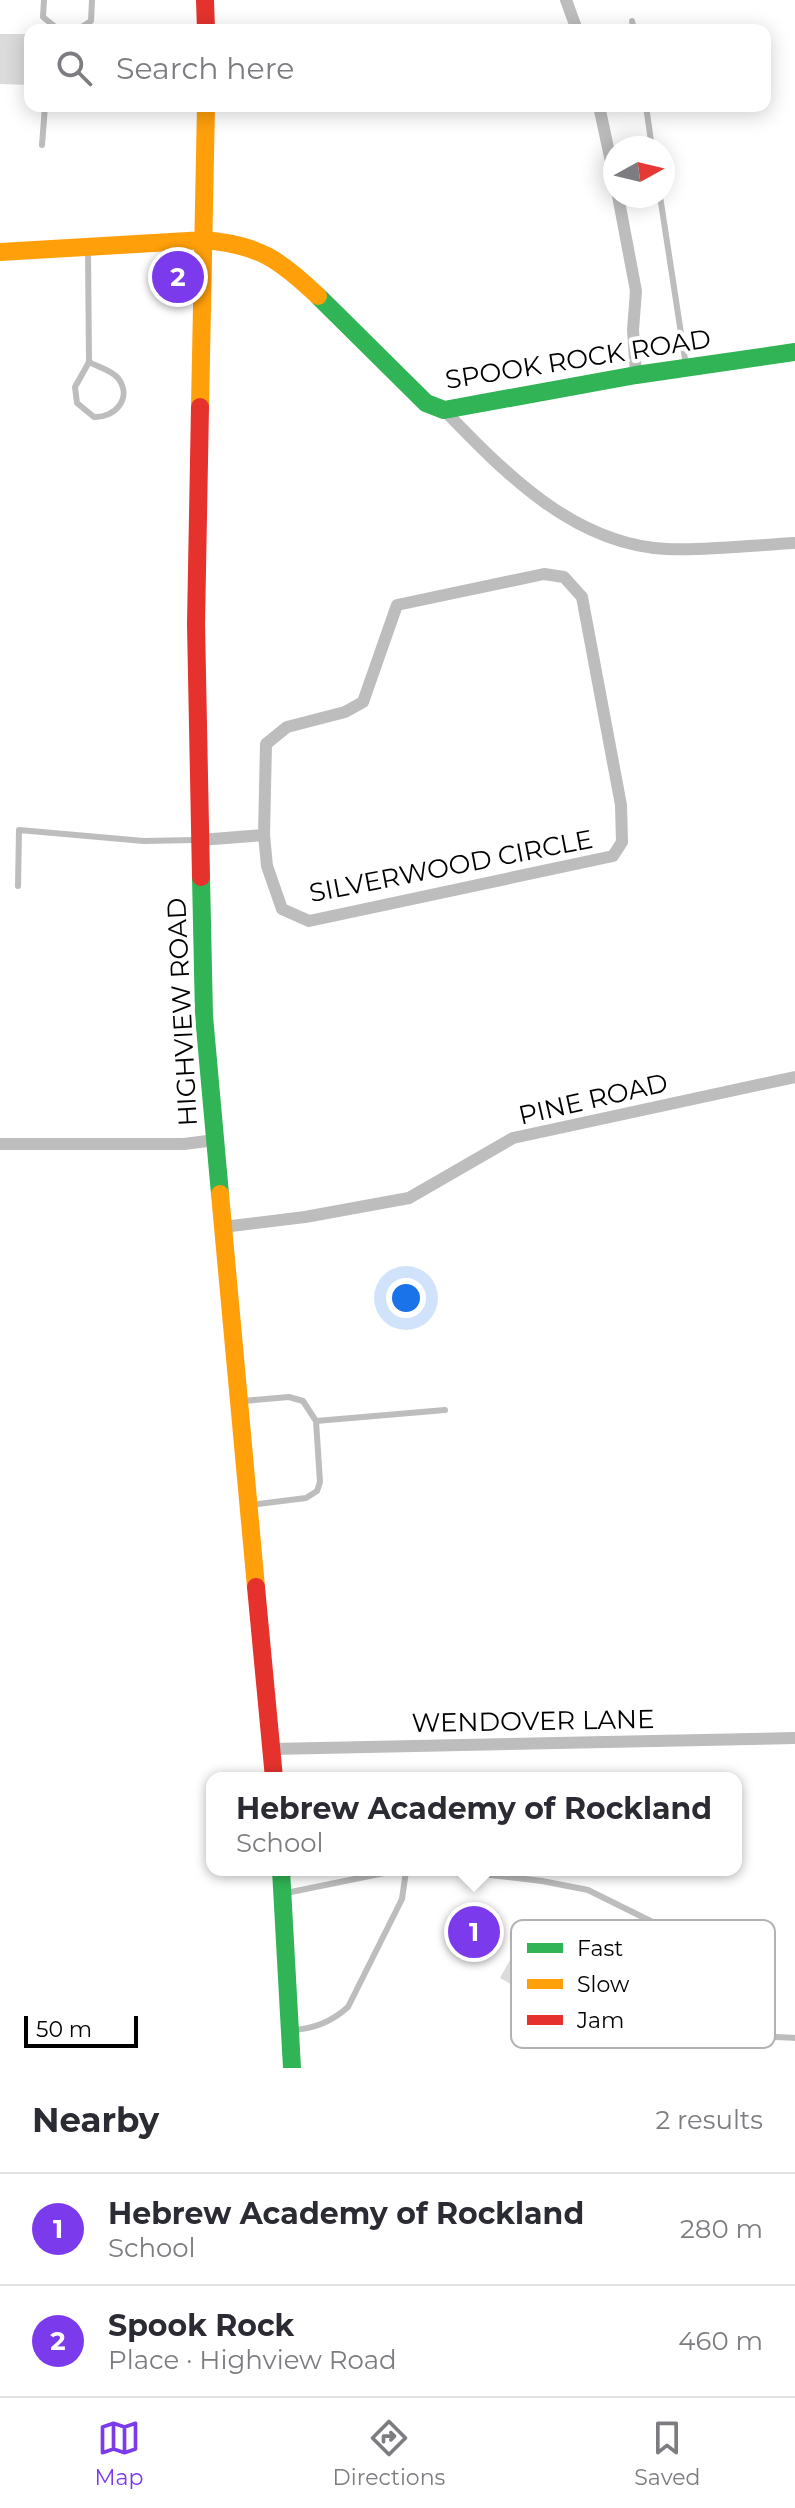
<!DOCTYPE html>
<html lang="en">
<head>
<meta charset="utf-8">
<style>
	body { margin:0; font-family:Montserrat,sans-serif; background:#f2f2f3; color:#2b2b33 }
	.compass { position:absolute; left:603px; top:136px; width:72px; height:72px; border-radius:50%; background:#fff; box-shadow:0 4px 20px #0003; rotate:82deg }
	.scale { position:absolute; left:24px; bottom:20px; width:114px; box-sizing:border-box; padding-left:8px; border:4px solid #000; border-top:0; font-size:22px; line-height:28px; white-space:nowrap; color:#000; -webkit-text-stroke:6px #fff; paint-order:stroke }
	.you { position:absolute; left:406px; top:1298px; width:28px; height:28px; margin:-20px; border:6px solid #fff; border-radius:50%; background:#1a73e8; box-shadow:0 0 0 12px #1a73e833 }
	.badge { display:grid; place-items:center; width:52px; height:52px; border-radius:50%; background:#7c3aed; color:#fff; font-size:26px; font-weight:700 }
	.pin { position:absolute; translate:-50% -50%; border:4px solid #fff; box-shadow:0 2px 8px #0006 }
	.popup { position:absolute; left:206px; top:1772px; width:536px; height:104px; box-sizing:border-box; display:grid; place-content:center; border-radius:16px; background:#fff; filter:drop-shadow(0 2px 6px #0005); font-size:26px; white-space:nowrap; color:#7c7c81 }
	.popup b { font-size:30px; color:#2b2b33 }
	.popup::after { content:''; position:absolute; left:50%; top:100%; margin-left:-16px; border:16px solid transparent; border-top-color:#fff }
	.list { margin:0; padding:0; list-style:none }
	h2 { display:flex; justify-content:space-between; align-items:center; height:104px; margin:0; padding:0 32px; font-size:34px }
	h2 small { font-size:26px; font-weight:400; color:#7c7c81 }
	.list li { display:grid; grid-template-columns:52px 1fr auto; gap:24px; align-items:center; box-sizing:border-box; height:112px; padding:0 32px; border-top:2px solid #e1e1e2 }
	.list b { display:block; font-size:30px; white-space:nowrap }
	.list p { margin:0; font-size:26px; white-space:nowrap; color:#7c7c81 }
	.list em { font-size:26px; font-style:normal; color:#7c7c81 }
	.icon { flex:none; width:44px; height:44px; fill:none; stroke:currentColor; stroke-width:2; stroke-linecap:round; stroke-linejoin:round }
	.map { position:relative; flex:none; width:795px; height:2068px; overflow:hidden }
	.search { position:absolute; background:#fff; box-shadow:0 4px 20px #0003; left:24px; right:24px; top:24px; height:88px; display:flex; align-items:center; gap:20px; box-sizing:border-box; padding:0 28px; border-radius:16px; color:#7c7c81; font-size:30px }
	.sheet { height:328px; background:#fff }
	nav { display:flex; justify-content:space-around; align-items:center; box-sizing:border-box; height:112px; border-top:2px solid #e1e1e2; background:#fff; font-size:22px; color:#7c7c81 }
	nav a { display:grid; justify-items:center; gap:4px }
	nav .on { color:#7c3aed }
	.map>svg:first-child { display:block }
	.building { fill:#dbdbdb }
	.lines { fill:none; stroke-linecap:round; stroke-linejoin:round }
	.lane { stroke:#bdbdbd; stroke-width:6 }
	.street { stroke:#bdbdbd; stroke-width:12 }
	.fast { stroke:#30b455; stroke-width:18 }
	.slow { stroke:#ff9f0a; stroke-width:18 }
	.jam { stroke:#e5322d; stroke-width:18 }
	.labels { text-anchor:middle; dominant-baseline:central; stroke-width:8; stroke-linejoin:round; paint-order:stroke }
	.street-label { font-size:26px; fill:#000; stroke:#fff }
	.key { fill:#fff; stroke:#b2b2b2; stroke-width:2 }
	.key-label { font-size:22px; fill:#000 }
</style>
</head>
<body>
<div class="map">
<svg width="795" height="2068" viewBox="0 0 795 2068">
	<rect width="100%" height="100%" fill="#fff"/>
	<path class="building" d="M0,34H30V85L0,84Z
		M521,1940L651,2010L630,2049L500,1978Z"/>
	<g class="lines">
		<path class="lane" d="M44,0L43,17L59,30
			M632,21L634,30
			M77,30L91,21L92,0
			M646,106L652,148
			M42,145L45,106
			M660,196L686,366
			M88,251L89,362
			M89,362C98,367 111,370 118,378C133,398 115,418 94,417L77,403L75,387Z
			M18,886L19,830L144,841L197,840
			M243,1401L289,1397L303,1401L316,1421L320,1482L317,1491L306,1498L250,1505
			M316,1421L445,1410
			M286,1893L394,1871H455L542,1881L588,1890L691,1941L726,1963C733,1984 723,1992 720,2011C716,2040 776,2036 795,2038
			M691,1941L662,2004L671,2031L694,2039L720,2012
			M291,2030C314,2029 331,2022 348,2007L402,1899L406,1871"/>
		<path class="street" d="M566,0L577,30
			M599,106L615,180
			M618,196L636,291L633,330L636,375
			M444,410C504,472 574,545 667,549C709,551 753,545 795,543
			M200,840L264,835L267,866L282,909L309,921L613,856L622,842L621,805L582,597L564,577L544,574L397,605L363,702L345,712L287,727L266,744L264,835
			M0,1144H184L215,1140
			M223,1227L305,1217L409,1198L513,1138L795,1077
			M272,1749L795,1738"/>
		<path class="fast" d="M318,296L426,403L444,410L636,375L795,352
			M201,877L204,1016L220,1194
			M281,1870L292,2068"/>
		<path class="slow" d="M0,252L205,240C259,245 279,259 318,296
			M200,407L206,106
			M220,1194L256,1587"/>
		<path class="jam" d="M205,0L206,30
			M200,407L196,624L201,877
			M256,1587L274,1778"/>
	</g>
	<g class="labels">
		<g class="street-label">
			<text transform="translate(578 359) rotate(-9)">SPOOK ROCK ROAD</text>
			<text transform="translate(451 866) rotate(-11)">SILVERWOOD CIRCLE</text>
			<text transform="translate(182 1012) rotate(-93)">HIGHVIEW ROAD</text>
			<text transform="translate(593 1099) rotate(-13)">PINE ROAD</text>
			<text transform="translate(533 1721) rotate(-1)">WENDOVER LANE</text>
		</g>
	</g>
	<rect x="511" y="1920" width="264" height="128" rx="12" class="key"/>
	<rect x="527" y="1943" width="36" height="10" fill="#30b455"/>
	<rect x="527" y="1979" width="36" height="10" fill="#ff9f0a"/>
	<rect x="527" y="2015" width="36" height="10" fill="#e5322d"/>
	<g class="key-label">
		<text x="577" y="1956">Fast</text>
		<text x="577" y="1992">Slow</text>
		<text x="577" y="2028">Jam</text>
	</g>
</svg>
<svg class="compass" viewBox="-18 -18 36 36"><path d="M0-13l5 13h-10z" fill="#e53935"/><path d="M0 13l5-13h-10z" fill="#7c7c81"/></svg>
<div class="scale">50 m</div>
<div class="you"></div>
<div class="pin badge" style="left:474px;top:1932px">1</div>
<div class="popup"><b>Hebrew Academy of Rockland</b>School</div>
<div class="pin badge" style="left:178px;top:277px">2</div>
<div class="search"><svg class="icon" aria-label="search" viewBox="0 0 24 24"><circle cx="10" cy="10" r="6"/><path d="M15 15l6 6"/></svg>Search here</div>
</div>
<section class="sheet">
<h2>Nearby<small>2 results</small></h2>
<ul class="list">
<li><span class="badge">1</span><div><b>Hebrew Academy of Rockland</b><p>School</p></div><em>280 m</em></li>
<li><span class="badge">2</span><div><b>Spook Rock</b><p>Place · Highview Road</p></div><em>460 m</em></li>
</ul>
</section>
<nav>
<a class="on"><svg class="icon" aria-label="map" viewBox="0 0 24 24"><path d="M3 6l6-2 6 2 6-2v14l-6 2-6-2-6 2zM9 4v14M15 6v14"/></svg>Map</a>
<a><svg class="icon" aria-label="directions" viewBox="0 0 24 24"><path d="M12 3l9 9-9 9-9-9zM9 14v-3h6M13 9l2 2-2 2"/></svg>Directions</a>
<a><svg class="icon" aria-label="saved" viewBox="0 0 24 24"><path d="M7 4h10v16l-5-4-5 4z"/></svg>Saved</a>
</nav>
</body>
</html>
